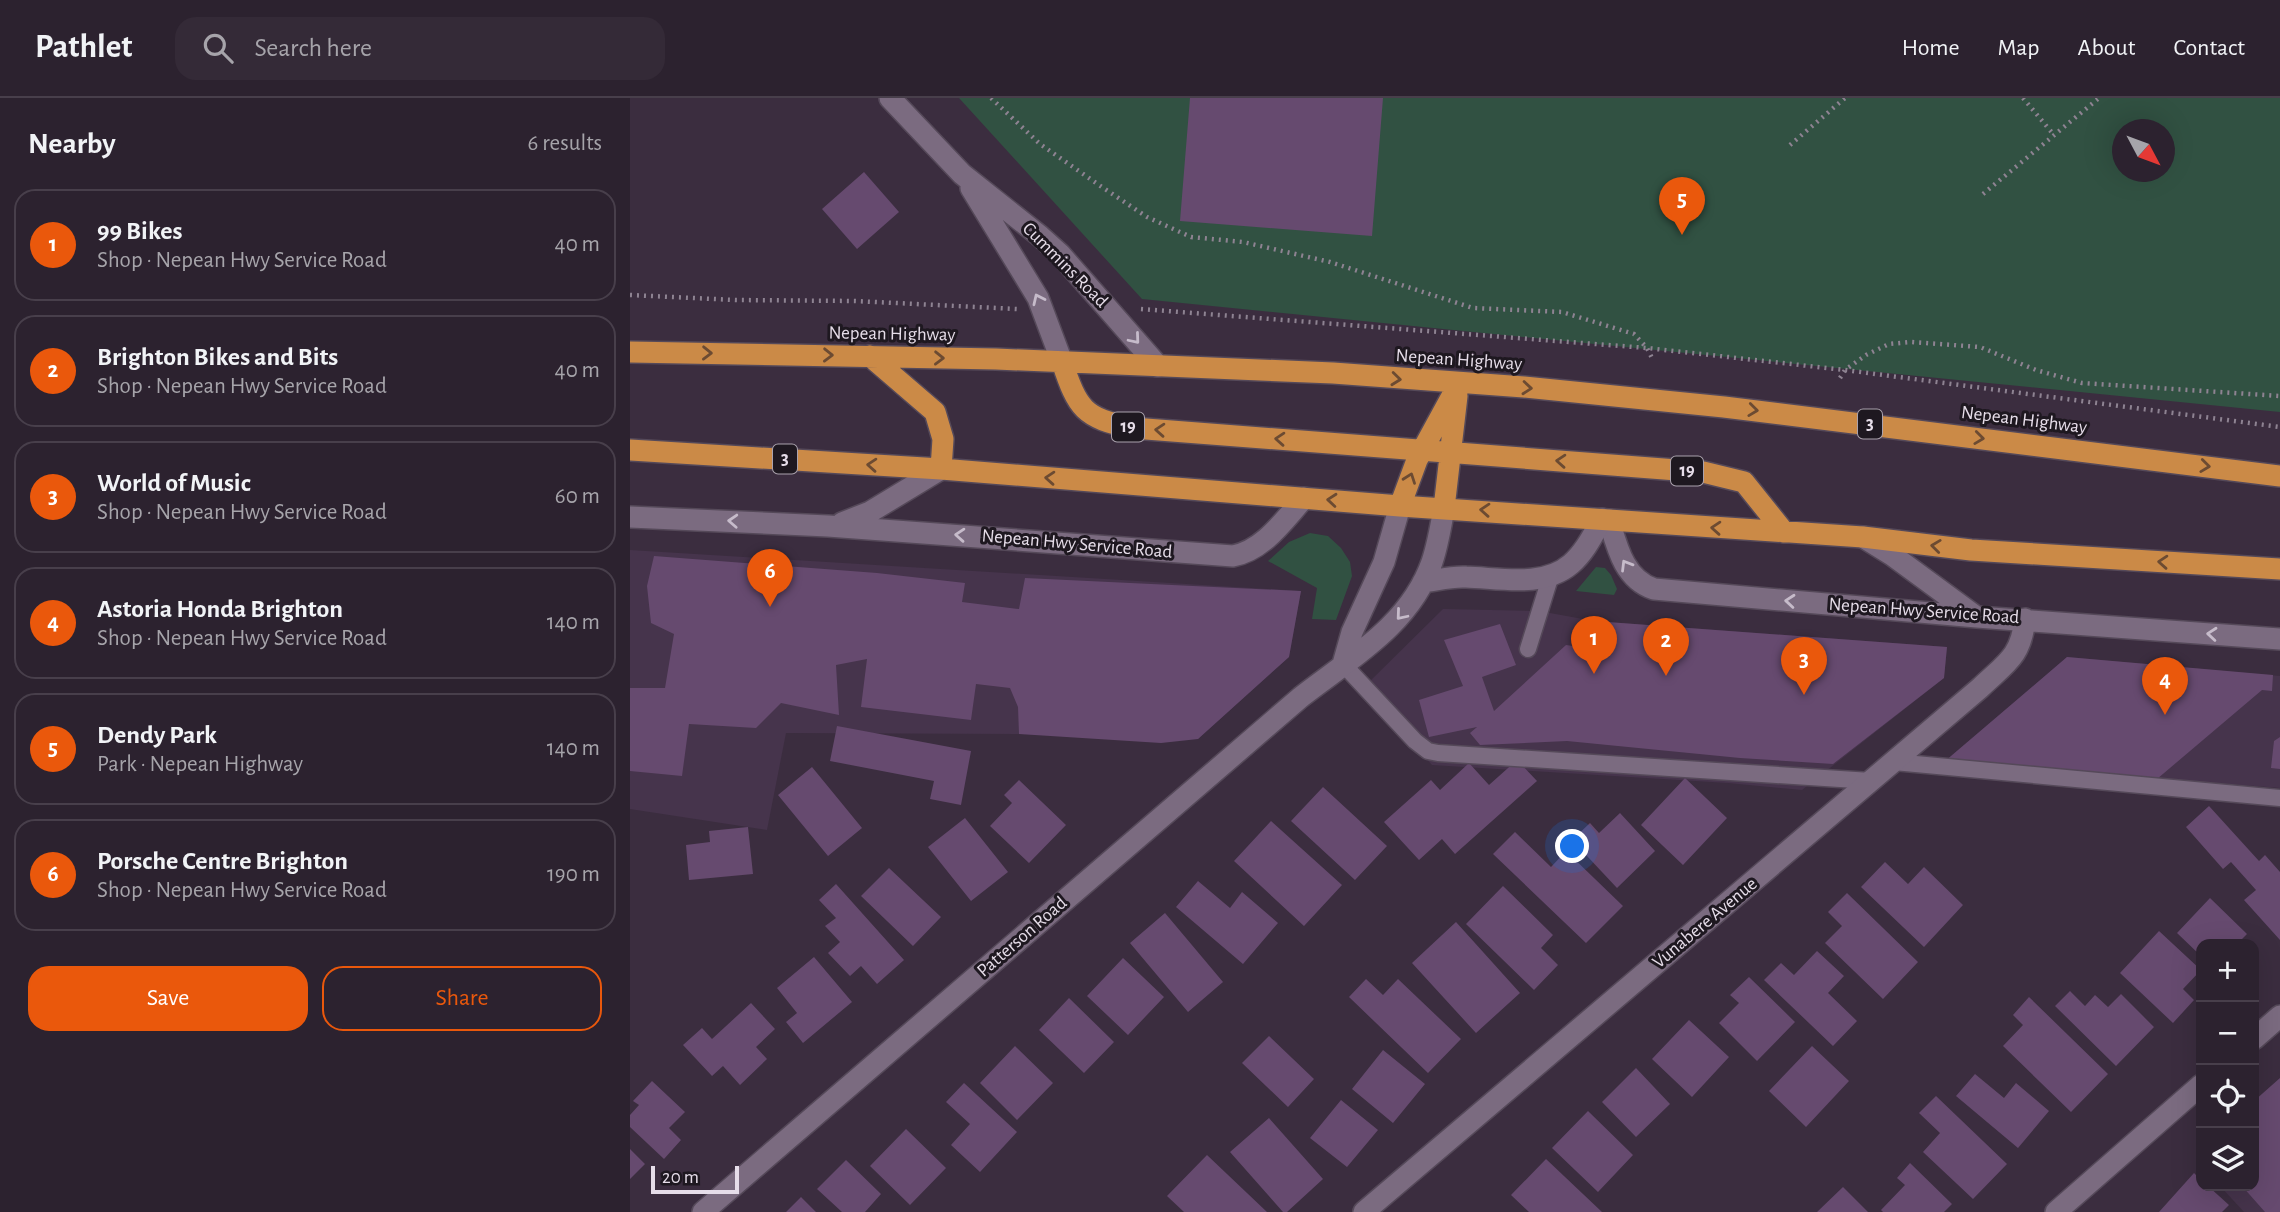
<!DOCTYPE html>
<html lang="en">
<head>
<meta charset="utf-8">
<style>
	body { margin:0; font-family:"Alegreya Sans",sans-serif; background:#342a37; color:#f1f3f6 }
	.controls { position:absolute; right:21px; bottom:21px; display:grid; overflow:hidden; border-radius:14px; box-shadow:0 7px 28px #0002 }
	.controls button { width:63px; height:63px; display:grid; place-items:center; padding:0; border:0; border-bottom:2px solid #483f4b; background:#2c222f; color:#f1f3f6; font:35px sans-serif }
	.compass { position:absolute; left:1482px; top:21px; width:63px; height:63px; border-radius:50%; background:#2c222f; box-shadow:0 7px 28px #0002; rotate:131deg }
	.scale { position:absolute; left:21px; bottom:18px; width:88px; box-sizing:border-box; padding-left:7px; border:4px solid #e6dde9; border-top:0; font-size:19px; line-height:24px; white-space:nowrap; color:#e6dde9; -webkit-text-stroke:5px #1e1820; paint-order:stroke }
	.you { position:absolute; left:943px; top:749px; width:24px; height:24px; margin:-18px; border:5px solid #fff; border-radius:50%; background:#1a73e8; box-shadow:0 0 0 10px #1a73e833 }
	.badge { display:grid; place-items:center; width:46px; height:46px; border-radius:50%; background:#ea580c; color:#fff; font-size:23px; font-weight:700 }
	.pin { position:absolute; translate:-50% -58px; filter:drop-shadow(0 2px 4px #0008) }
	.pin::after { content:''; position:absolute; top:37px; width:24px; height:21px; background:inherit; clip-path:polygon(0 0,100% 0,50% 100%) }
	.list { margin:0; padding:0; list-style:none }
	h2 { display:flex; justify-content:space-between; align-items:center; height:91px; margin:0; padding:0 28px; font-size:30px }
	h2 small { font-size:23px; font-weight:400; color:#a6a4aa }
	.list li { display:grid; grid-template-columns:46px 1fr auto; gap:21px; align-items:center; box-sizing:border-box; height:112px; margin:0 14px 14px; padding:0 14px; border:2px solid #483f4b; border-radius:21px }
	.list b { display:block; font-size:26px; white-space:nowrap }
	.list p { margin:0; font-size:23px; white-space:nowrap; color:#a6a4aa }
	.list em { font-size:23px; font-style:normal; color:#a6a4aa }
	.actions { display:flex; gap:14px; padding:21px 28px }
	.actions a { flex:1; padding:16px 0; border:2px solid #ea580c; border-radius:21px; text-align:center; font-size:24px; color:#ea580c }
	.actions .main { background:#ea580c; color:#fff }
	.icon { flex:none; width:38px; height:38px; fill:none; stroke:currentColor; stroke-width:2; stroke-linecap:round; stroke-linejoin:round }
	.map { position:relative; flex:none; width:1650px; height:1114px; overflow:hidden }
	header { display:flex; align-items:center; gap:42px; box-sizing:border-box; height:98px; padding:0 35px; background:#2c222f; border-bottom:2px solid #483f4b }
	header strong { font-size:33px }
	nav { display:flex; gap:38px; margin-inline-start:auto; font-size:24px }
	.search { width:490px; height:63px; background:#342a37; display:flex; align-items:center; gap:18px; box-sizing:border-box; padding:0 24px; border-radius:21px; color:#a6a4aa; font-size:26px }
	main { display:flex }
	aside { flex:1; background:#2c222f }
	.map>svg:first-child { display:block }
	.built { fill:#46344c }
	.green { fill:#315142; fill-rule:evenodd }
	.building { fill:#664a6f }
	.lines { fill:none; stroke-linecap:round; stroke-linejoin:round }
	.lane-casing { stroke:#554959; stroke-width:19 }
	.street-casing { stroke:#554959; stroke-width:24 }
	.secondary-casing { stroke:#554959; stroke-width:24 }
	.highway-casing { stroke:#554959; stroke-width:24 }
	.path { stroke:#8e8392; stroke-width:4.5; stroke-dasharray:2 5; stroke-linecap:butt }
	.lane { stroke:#7b6b80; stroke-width:16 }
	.street { stroke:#7b6b80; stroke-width:21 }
	.secondary { stroke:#7b6b80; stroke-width:21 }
	.highway { stroke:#cb8a47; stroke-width:21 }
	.oneway { stroke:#c6bbca }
	.oneway2 { stroke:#6c4b32 }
	.labels { text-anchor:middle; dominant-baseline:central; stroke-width:6; stroke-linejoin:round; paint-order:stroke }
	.shield { fill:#1e1820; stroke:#aaa2ad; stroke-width:2 }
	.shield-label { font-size:18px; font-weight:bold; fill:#e6dde9 }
	.street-label { font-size:19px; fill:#e6dde9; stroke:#1e1820 }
</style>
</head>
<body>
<header>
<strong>Pathlet</strong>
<div class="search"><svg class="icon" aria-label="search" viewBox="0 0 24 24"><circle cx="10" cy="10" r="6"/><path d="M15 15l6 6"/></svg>Search here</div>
<nav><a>Home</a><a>Map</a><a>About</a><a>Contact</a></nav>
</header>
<main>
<aside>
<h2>Nearby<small>6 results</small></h2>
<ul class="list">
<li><span class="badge">1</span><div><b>99 Bikes</b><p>Shop · Nepean Hwy Service Road</p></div><em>40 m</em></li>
<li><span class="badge">2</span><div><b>Brighton Bikes and Bits</b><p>Shop · Nepean Hwy Service Road</p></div><em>40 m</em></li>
<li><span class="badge">3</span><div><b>World of Music</b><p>Shop · Nepean Hwy Service Road</p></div><em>60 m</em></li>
<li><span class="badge">4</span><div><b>Astoria Honda Brighton</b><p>Shop · Nepean Hwy Service Road</p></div><em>140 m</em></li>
<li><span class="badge">5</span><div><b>Dendy Park</b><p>Park · Nepean Highway</p></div><em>140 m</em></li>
<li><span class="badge">6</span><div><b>Porsche Centre Brighton</b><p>Shop · Nepean Hwy Service Road</p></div><em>190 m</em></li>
</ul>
<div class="actions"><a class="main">Save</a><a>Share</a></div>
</aside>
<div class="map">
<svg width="1650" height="1114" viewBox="0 0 1650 1114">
	<rect width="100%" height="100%" fill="#3b2d3f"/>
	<path class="built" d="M0,452L671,493L659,559L568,641L389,636L156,635L137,732L0,711Z
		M813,511L909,513L964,523L1317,549L1314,580L1172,692L1098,685L802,667L732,591Z
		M1437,559L1650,578V690L1314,664Z
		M1650,984V1114H1614L1590,1088H1624V1008Z"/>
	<path class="green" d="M329,0H1650V314L512,201ZM1492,32H1534V74H1492Z
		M680,435L698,438L711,450L720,464L722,478L706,522L682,521L687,490L638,463L659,444Z
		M966,469L975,470L981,477L987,491L984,497L946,493Z"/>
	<path class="building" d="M560,0H753L742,138L550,123Z
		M234,74L269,114L227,151L192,111Z
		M24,458L247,475L335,485L332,504L389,511L395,480L671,493L659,559L568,641L531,645L389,636L388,609L380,590L346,586L341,622L231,609L237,561L206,567L209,617L151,605L126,630L59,626L52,678L0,673V590H35L44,536L21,525L17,488Z
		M964,523L1317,549L1314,580L1203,666L1110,660L937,643L850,647L840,635L847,629L799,639L789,602L833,588L814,542L870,526L886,567L852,579L864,613L936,547L943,548Z
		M1437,559L1643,577L1642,593L1632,592L1527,681L1314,664Z
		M207,628L341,653L331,707L300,701L304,683L200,663Z
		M1650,639V671L1641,670L1644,643Z
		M887,662L907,683L825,756L812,741L789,762L754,724L801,682L810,692L839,665L859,687Z
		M182,669L232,730L198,758L148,697Z
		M1055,680L1097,720L1053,767L1011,727Z
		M389,682L436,727L399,765L360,728L382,705L374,697Z
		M693,689L757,748L725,782L661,723Z
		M1579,708L1629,763L1635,757L1650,774V842L1614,802L1626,792L1601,764L1593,771L1556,729Z
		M990,715L1025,753L987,790L942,742L960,725L969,735Z
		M335,720L378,774L341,803L298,749Z
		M641,723L712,787L674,828L604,763Z
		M118,729L123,776L59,782L56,747L80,744L79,733Z
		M885,734L921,769L936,753L993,808L956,845L863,756Z
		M1255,764L1278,786L1294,769L1333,807L1294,849L1231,789Z
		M259,770L311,819L283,848L231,798Z
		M568,783L600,810L612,794L648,825L613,866L546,809Z
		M206,786L274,862L247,886L231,868L220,878L198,855L210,844L195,828L206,820L189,802Z
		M873,788L923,837L911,850L928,867L904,892L836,826Z
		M1217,795L1288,864L1253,901L1195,845L1212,828L1198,814Z
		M1580,800L1617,836L1607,846H1571V858L1547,835Z
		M535,815L593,884L558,914L500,845Z
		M826,824L890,895L846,935L782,865Z
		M1529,833L1571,872L1553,891L1564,902L1543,925L1490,875Z
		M1187,853L1214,878L1198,895L1227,923L1203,948L1134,882L1151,865L1164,877Z
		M184,859L222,904L173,945L156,924L167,915L147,890Z
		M493,860L534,899L498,937L457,898Z
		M1119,879L1165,924L1127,963L1089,925L1109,905L1100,897Z
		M736,881L753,897L768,881L831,941L798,975L719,899Z
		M1440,893L1455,908L1465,897L1478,909L1491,896L1524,929L1486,968L1425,908Z
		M1399,899L1478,976L1441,1014L1373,948L1393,927L1383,917Z
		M439,900L484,944L454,975L409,932Z
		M121,905L145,931L126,949L137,961L110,987L93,968L82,978L53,947L72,930L82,941Z
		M1059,922L1099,959L1062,999L1022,961Z
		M639,938L684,981L658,1009L612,965Z
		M385,948L423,985L387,1022L350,985Z
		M1182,948L1219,983L1176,1029L1139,993Z
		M753,952L795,986L763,1025L722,991Z
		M1006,970L1040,1006L1006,1039L972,1004Z
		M1345,976L1374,1000L1386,985L1419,1013L1388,1050L1326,998Z
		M1650,980V1114H1635L1612,1088H1624V1003Z
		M22,983L55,1014L39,1030L51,1042L34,1061L0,1029V1017L9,1007L3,1003Z
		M334,985L387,1034L350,1074L321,1047L340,1026L316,1004Z
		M1306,998L1377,1066L1343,1101L1293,1054L1310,1035L1289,1015Z
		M711,1002L748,1032L717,1069L680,1040Z
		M958,1013L1003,1057L968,1094L922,1050Z
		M639,1020L693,1081L657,1114H653L600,1054Z
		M276,1031L316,1070L280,1107L240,1068Z
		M0,1051L15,1066L0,1081Z
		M577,1057L637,1114H554L537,1098Z
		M916,1061L972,1114H899L881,1097Z
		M216,1062L251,1096L235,1114H212L187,1091Z
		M1280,1065L1322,1106L1314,1114H1253L1251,1112L1275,1087L1267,1080Z
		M1564,1075L1571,1082V1088H1578L1599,1107L1592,1114H1529Z
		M1213,1089L1238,1114H1187Z
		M171,1099L186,1114H156Z"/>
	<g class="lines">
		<g class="lane-casing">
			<path id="lane" d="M898,551L921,477
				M713,566L785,643L798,653L808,655L1241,683
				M1264,664L1650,700"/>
		</g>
		<g class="street-casing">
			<path id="street" d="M0,419L198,428L603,458C634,452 654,422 674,400
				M979,422C987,449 994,481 1024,491L1347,519L1650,541
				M212,425L240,414L311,371
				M1233,439L1262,457L1345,518
				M1624,941L1650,918
				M734,1114L1350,590C1376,565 1391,559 1395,521
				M1426,1114L1571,987"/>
		</g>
		<g class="secondary-casing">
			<path id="secondary" d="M260,0L332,76L410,138L430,156L528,268
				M341,90L408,200L432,264
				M793,484C808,482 822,478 836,479C870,480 913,490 941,466C955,454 963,437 972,421
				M713,566L722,534L754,464L770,408
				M73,1114L671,599C721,560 780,527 802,464C808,446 811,428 814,410"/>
		</g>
		<g class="highway-casing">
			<path id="highway" d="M0,254L366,261L703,275L894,289L1094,309L1650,378
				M240,258L305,314L313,341L311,371
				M432,264C448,311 453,320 503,330L1073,374L1114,384L1154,434
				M0,352L311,371L770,408L1233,439L1341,452L1650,471
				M770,408L787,362L829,285
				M814,410L827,298"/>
		</g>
		<path class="path" d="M361,0L410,46L469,87L517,119L561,139L613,144L700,164L843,210L932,214L1004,236L1017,250L1022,260
			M1393,0L1424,37
			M1160,47L1215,0
			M1353,96L1469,0
			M0,197L105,202L225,203L387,211
			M511,211L1017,250L1215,272L1650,329
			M1210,280L1215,272L1236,257L1259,246L1281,244L1350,249L1406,272L1452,285L1650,298"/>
		<use href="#lane" class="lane"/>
		<use href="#street" class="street"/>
		<use href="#secondary" class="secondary"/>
		<use href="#highway" class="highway"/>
	</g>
	<defs><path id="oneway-chevron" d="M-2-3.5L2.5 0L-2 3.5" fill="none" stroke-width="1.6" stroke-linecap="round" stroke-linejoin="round" transform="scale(1.75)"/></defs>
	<g class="oneway">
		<use href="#oneway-chevron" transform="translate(408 201) rotate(-115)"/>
		<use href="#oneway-chevron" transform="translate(505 241) rotate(50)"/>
		<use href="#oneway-chevron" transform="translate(103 423) rotate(-177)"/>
		<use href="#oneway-chevron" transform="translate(330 437) rotate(-176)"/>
		<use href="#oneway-chevron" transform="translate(996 467) rotate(-121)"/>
		<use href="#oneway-chevron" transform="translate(1160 503) rotate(-175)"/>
		<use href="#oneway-chevron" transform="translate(771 517) rotate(130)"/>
		<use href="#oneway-chevron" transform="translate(1582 536) rotate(-175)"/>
	</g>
	<g class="oneway2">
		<use href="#oneway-chevron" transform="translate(77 255) rotate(1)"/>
		<use href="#oneway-chevron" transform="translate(198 257) rotate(1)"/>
		<use href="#oneway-chevron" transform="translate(309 260) rotate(1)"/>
		<use href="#oneway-chevron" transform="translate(766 281) rotate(6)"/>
		<use href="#oneway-chevron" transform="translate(897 290) rotate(5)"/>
		<use href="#oneway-chevron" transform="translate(1123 312) rotate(7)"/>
		<use href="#oneway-chevron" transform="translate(530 332) rotate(-176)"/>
		<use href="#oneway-chevron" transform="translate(1349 340) rotate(7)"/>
		<use href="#oneway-chevron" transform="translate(650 341) rotate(-176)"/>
		<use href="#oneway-chevron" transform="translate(931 363) rotate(-176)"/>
		<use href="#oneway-chevron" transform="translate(242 367) rotate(-176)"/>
		<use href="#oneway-chevron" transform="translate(1575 368) rotate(7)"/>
		<use href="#oneway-chevron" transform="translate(420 380) rotate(-176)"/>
		<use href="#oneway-chevron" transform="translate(780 380) rotate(-70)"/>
		<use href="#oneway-chevron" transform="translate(702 402) rotate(-175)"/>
		<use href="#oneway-chevron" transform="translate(855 412) rotate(-176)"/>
		<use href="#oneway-chevron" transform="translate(1086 430) rotate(-176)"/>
		<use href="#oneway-chevron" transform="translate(1306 448) rotate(-173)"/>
		<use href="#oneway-chevron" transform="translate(1533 464) rotate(-176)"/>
	</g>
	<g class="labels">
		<g class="shield">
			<rect x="1228" y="311.5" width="24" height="29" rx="5"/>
			<rect x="482" y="314.5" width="32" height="29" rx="5"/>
			<rect x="143" y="346.5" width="24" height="29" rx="5"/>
			<rect x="1041" y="358.5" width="32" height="29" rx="5"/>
		</g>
		<g class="shield-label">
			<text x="1240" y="326">3</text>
			<text x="498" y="329">19</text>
			<text x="155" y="361">3</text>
			<text x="1057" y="373">19</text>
		</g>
		<g class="street-label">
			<text transform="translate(435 167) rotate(45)">Cummins Road</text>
			<text transform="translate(262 236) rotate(1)">Nepean Highway</text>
			<text transform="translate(829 262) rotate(4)">Nepean Highway</text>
			<text transform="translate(1394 322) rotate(7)">Nepean Highway</text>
			<text transform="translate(447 446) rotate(5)">Nepean Hwy Service Road</text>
			<text transform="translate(1294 513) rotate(4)">Nepean Hwy Service Road</text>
			<text transform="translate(1075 825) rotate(-40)">Vunabere Avenue</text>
			<text transform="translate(392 839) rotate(-41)">Patterson Road</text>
		</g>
	</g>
</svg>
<div class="controls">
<button>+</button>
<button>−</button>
<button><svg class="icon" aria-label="locate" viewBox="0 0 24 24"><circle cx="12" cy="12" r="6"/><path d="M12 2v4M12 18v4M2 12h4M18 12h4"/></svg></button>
<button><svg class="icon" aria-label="layers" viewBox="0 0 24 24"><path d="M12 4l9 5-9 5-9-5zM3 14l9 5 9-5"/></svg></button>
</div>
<svg class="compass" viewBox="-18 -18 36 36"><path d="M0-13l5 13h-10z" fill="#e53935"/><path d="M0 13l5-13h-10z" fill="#a6a4aa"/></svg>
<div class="scale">20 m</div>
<div class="you"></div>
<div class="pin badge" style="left:964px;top:576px">1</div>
<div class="pin badge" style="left:1036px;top:578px">2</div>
<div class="pin badge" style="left:1174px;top:597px">3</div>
<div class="pin badge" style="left:1535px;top:617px">4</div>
<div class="pin badge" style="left:1052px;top:137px">5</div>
<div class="pin badge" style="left:140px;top:509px">6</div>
</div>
</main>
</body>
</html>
